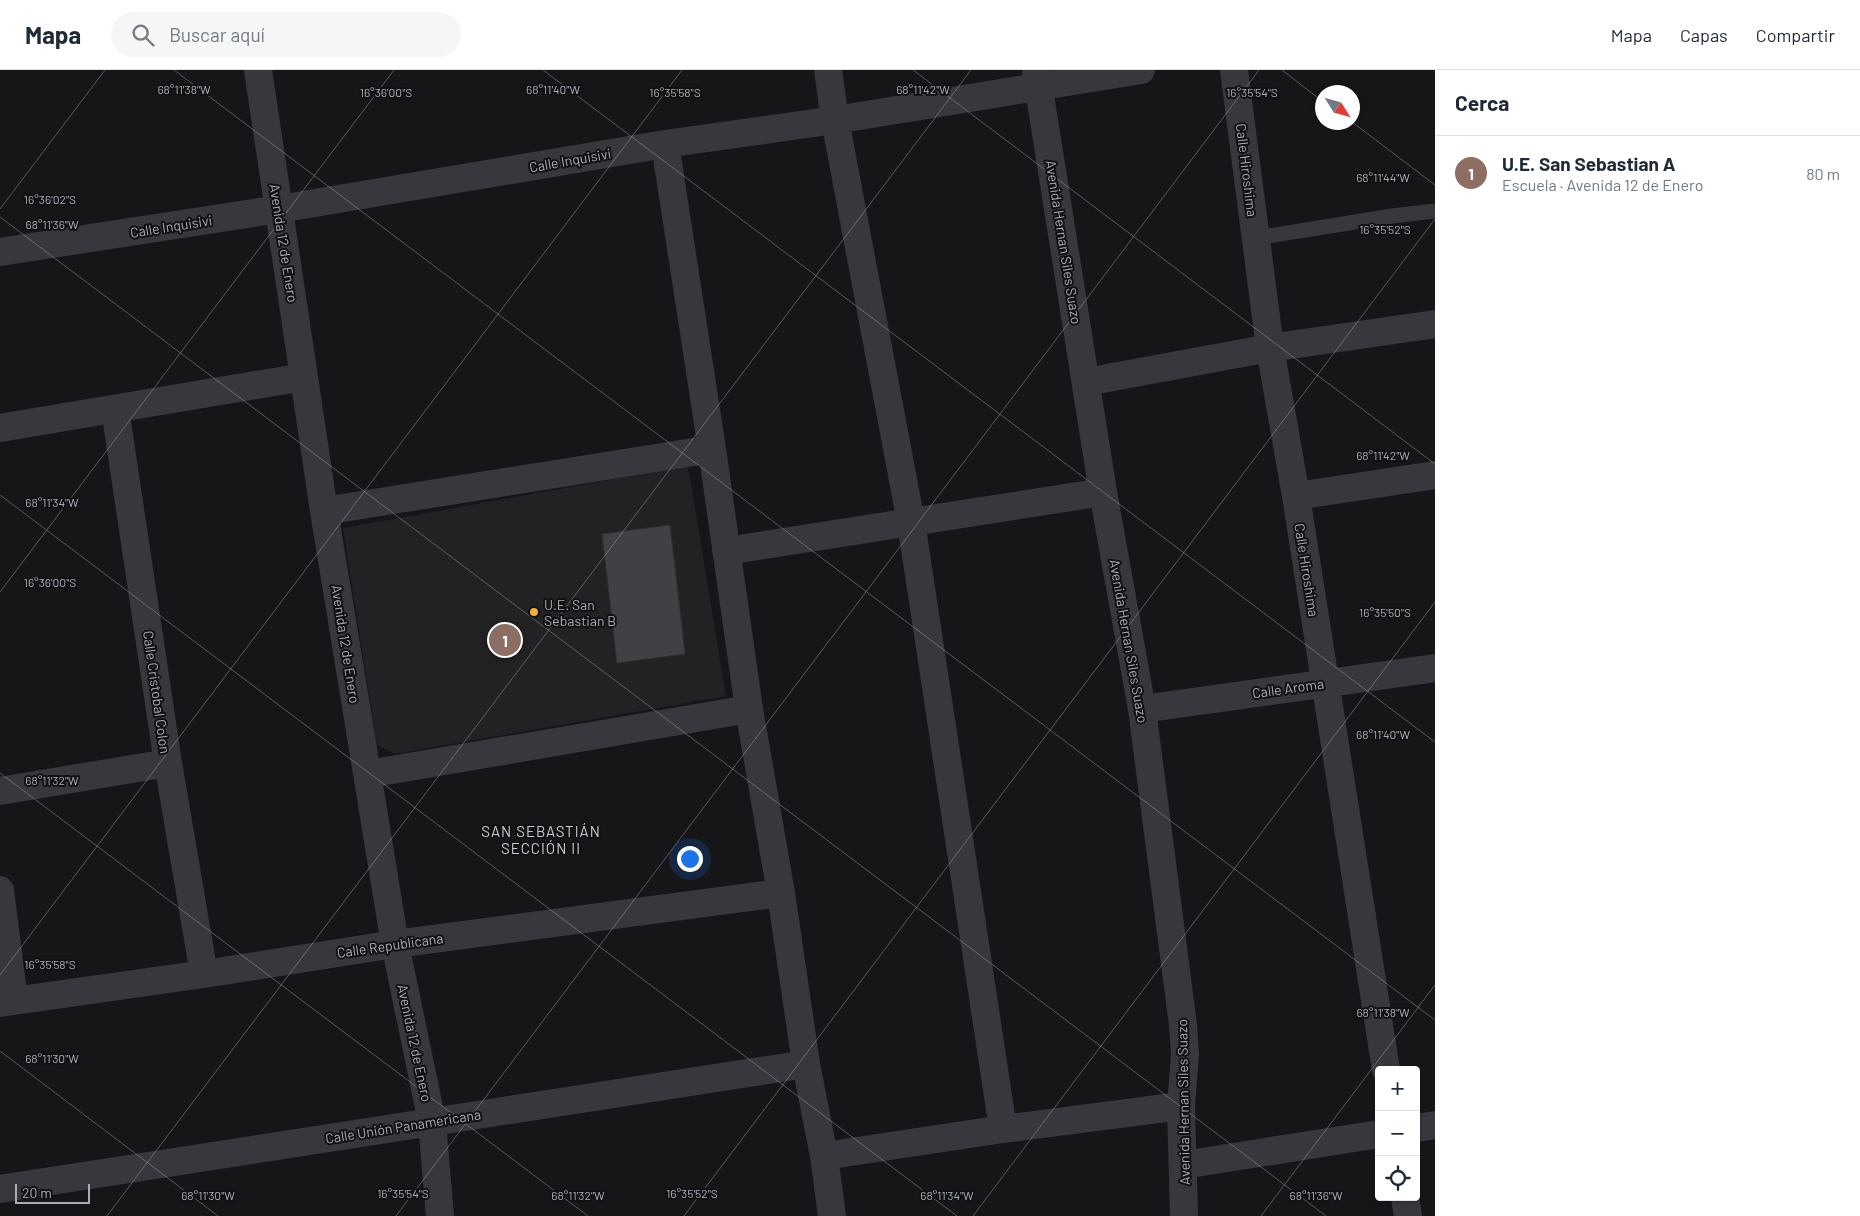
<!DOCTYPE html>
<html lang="es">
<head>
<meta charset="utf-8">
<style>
	body { margin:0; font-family:Barlow,sans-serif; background:#f6f6f7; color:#1f2937 }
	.controls { position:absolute; right:15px; bottom:15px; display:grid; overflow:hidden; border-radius:5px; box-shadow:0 1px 4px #0004 }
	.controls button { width:45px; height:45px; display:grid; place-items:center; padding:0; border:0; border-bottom:1px solid #e0e1e3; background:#fff; color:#1f2937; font:25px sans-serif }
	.compass { position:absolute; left:1315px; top:15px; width:45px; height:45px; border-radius:50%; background:#fff; box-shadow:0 1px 4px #0004; rotate:127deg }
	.scale { position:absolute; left:15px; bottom:12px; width:75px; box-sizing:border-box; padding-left:5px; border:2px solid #a8adb8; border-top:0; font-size:14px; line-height:18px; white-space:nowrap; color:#a8adb8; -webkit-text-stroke:4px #111113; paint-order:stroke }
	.you { position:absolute; left:689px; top:788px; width:18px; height:18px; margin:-12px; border:4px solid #fff; border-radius:50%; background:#1a73e8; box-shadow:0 0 0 8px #1a73e833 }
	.badge { display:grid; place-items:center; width:32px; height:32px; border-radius:50%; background:#7e6636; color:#fff; font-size:16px; font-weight:700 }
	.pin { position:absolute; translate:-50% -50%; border:2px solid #fff; box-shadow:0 1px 5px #0006 }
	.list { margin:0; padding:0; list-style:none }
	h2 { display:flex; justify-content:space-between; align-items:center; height:65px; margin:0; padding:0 20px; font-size:21px }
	h2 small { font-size:16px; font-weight:400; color:#747a83 }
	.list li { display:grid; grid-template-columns:32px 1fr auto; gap:15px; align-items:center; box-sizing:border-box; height:75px; padding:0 20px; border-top:1px solid #e0e1e3 }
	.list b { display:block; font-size:19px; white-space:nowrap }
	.list p { margin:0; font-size:16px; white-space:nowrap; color:#747a83 }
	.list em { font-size:16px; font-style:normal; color:#747a83 }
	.icon { flex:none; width:28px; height:28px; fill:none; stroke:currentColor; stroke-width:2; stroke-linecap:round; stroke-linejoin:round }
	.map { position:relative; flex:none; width:1435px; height:1146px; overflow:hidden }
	header { display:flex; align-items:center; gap:30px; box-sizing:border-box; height:70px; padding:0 25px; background:#fff; border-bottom:1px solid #e0e1e3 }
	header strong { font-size:24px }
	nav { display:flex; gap:28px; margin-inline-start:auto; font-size:18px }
	.search { width:350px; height:45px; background:#f6f6f7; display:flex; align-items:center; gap:12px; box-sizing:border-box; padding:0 18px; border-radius:28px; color:#747a83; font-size:19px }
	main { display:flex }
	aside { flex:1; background:#fff }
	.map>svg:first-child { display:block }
	.built { fill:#222225 }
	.building { fill:#404145; stroke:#303034 }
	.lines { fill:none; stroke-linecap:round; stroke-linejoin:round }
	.service { stroke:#37383d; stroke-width:15 }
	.minor { stroke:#37383d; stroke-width:28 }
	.ticks { fill:none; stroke:#a8adb8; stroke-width:1; stroke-opacity:0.45 }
	.poi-dot { fill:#f2b134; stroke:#111113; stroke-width:2 }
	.labels { text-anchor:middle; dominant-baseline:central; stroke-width:4; stroke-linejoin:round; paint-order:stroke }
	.street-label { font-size:14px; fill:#a8adb8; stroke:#111113 }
	.poi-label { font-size:14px; fill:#a8adb8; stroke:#111113; text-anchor:start }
	.neighbourhood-label { font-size:15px; letter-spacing:1px; fill:#c9ccd4; stroke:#111113 }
	.ticks-label { font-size:12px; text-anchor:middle; fill:#a8adb8; stroke:#111113; stroke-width:4; stroke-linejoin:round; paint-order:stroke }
</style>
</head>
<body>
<header>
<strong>Mapa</strong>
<div class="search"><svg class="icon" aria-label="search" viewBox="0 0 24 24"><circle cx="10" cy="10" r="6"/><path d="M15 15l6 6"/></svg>Buscar aquí</div>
<nav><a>Mapa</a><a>Capas</a><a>Compartir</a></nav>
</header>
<main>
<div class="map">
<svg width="1435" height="1146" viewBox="0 0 1435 1146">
	<rect width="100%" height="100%" fill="#161618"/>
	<path class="built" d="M688,396L726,626L395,684L377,675L343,458Z"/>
	<path class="building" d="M670,455L685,584L617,593L602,464Z"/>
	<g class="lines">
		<path class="service" d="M1256,168L1392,146L1435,141"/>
		<path class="minor" d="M258,0L324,441L395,874L432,1052L440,1146
			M828,0L835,50L911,452L1003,1059
			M1036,0L1103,422L1142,639L1183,955L1185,984L1181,1036L1184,1146
			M1234,0L1270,278L1296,426L1386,1000
			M665,74L712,379L749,639L781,823L806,994L824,1086L832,1146
			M0,182L279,139L665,74L835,50L1141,0
			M1086,312L1270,278L1435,254
			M115,339L168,693L204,904
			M0,358L304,307
			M1296,426L1435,405
			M324,441L712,379
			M726,481L1103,422
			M1142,639L1435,598
			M368,704L749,639
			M0,721L168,693
			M0,820L14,931
			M0,933L204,904L395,874L781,823
			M1416,1058L1435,1055
			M824,1086L1003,1059L1181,1036
			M1183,1095L1379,1064
			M0,1119L806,994
			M1405,1127L1408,1146"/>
	</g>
	<path class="ticks" d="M174,0L1435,950M543,0L1435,672M913,0L1435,394M1282,0L1322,31M1352,52L1435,115M0,139L105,0M0,147L1326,1146M0,425L957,1146M0,522L394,0M0,703L588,1146M0,905L682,0M0,981L218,1146M107,1146L971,0M396,1146L1259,0M684,1146L1435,149M973,1146L1435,532M1261,1146L1435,915"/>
	<circle class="poi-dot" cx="534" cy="542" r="5"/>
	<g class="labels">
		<g class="street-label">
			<text transform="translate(570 90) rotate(-10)">Calle Inquisivi</text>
			<text transform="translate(1247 100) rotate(83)">Calle Hiroshima</text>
			<text transform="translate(171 156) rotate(-9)">Calle Inquisivi</text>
			<text transform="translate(1064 172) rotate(81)">Avenida Hernan Siles Suazo</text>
			<text transform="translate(284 173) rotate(81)">Avenida 12 de Enero</text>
			<text transform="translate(1307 500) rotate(81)">Calle Hiroshima</text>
			<text transform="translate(1129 571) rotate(80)">Avenida Hernan Siles Suazo</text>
			<text transform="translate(346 574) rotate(81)">Avenida 12 de Enero</text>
			<text transform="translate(1288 618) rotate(-8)">Calle Aroma</text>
			<text transform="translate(157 622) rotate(82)">Calle Cristobal Colon</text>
			<text transform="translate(390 875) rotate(-8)">Calle Republicana</text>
			<text transform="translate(415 973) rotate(78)">Avenida 12 de Enero</text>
			<text transform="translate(1183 1032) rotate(-91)">Avenida Hernan Siles Suazo</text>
			<text transform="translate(403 1056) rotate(-9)">Calle Unión Panamericana</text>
		</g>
		<g class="poi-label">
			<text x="544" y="534">U.E. San<tspan x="544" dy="16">Sebastian B</tspan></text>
		</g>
		<g class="neighbourhood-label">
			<text x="541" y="761">SAN SEBASTIÁN<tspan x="541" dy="17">SECCIÓN II</tspan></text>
		</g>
	</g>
	<g class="ticks-label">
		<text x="184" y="24">68°11'38"W</text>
		<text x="553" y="24">68°11'40"W</text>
		<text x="923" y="24">68°11'42"W</text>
		<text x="386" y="27">16°36'00"S</text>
		<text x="675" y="27">16°35'58"S</text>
		<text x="1252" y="27">16°35'54"S</text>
		<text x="1383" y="112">68°11'44"W</text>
		<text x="50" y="134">16°36'02"S</text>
		<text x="52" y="159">68°11'36"W</text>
		<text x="1385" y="164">16°35'52"S</text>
		<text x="1383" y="390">68°11'42"W</text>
		<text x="52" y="437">68°11'34"W</text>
		<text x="50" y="517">16°36'00"S</text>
		<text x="1385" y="547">16°35'50"S</text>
		<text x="1383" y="669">68°11'40"W</text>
		<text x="52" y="715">68°11'32"W</text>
		<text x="50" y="899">16°35'58"S</text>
		<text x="1383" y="947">68°11'38"W</text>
		<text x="52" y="993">68°11'30"W</text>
		<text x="403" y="1128">16°35'54"S</text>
		<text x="692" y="1128">16°35'52"S</text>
		<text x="208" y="1130">68°11'30"W</text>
		<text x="578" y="1130">68°11'32"W</text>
		<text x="947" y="1130">68°11'34"W</text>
		<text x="1316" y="1130">68°11'36"W</text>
	</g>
</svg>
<div class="controls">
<button>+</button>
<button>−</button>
<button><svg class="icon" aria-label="locate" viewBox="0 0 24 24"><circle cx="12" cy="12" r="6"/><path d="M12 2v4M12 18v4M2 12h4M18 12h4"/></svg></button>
</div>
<svg class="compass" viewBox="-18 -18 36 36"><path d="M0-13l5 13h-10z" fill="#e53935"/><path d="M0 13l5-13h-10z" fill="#747a83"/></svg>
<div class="scale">20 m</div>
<div class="you"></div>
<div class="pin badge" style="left:505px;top:570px;background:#8d6e63">1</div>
</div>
<aside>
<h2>Cerca<small></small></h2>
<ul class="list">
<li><span class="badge" style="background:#8d6e63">1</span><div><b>U.E. San Sebastian A</b><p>Escuela · Avenida 12 de Enero</p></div><em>80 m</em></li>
</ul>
</aside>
</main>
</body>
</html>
